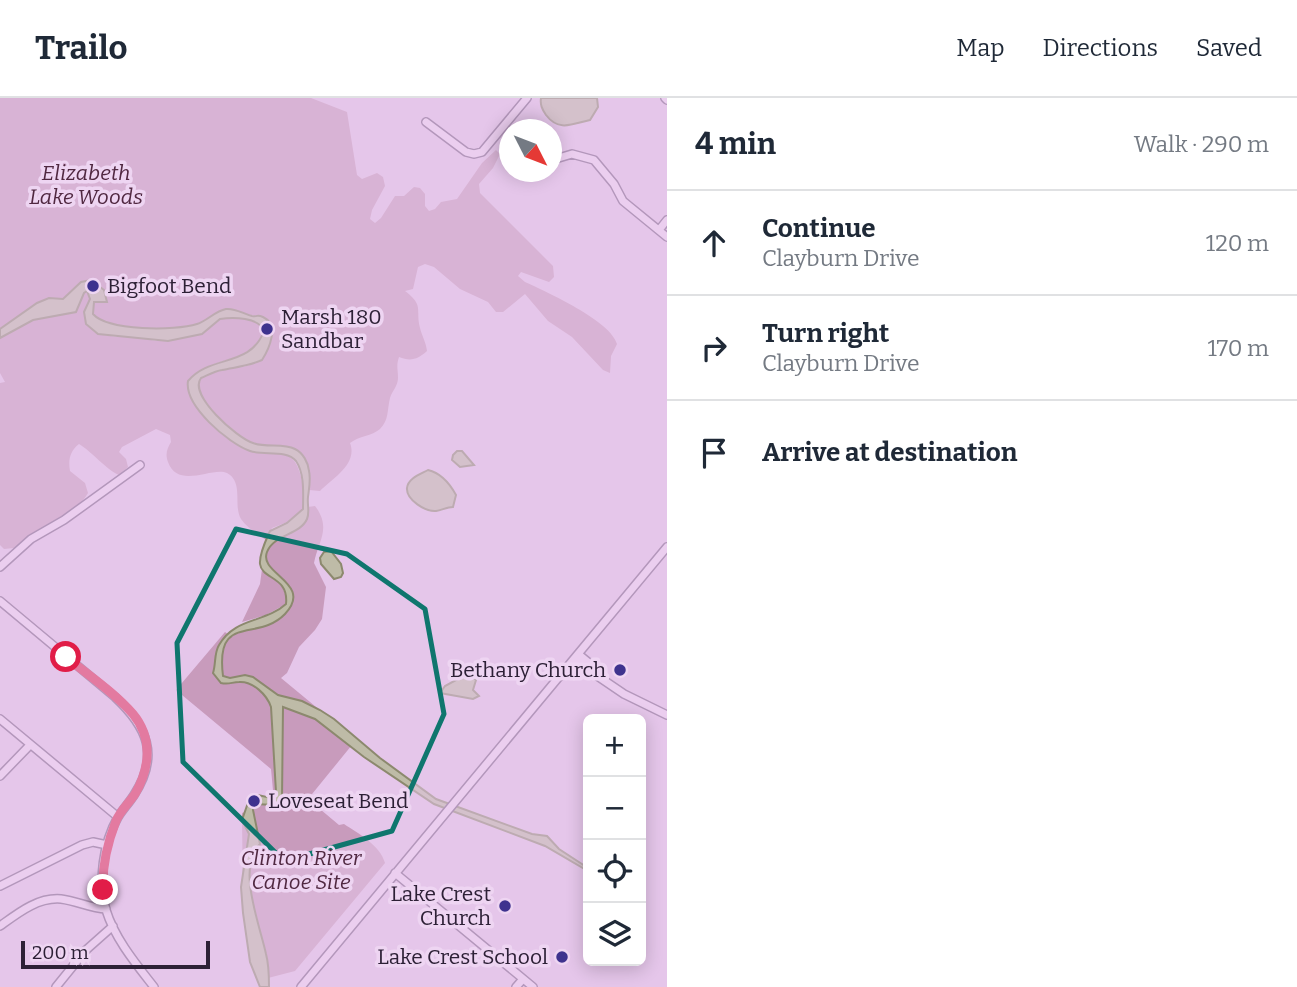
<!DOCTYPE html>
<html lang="en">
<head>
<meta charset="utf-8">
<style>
	body { margin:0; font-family:Bitter,serif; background:#f6f6f7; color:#1f2937 }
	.controls { position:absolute; right:21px; bottom:21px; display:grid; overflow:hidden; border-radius:10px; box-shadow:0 4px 18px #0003 }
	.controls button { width:63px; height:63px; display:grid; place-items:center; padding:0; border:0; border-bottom:2px solid #e0e1e3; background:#fff; color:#1f2937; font:35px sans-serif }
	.compass { position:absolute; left:499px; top:21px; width:63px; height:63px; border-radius:50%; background:#fff; box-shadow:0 4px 18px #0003; rotate:132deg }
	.scale { position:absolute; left:21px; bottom:18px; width:189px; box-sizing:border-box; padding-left:7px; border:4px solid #2d2036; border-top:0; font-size:19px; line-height:24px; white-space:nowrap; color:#2d2036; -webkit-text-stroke:5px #eed5f2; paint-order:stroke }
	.stop { position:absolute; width:21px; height:21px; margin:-16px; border:5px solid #e11d48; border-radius:50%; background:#fff }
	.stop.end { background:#e11d48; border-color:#fff; box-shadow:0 2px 7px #0008 }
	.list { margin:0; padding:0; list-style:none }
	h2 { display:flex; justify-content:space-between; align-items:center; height:91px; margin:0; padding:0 28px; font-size:30px }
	h2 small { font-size:23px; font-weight:400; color:#747a83 }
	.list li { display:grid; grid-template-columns:46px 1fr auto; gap:21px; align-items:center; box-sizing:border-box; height:105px; padding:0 28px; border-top:2px solid #e0e1e3 }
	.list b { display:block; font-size:26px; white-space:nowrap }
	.list p { margin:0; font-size:23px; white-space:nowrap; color:#747a83 }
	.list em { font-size:23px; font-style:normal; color:#747a83 }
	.icon { flex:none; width:38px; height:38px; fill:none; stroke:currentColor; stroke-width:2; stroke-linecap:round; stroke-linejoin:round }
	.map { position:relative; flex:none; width:667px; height:889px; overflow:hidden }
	header { display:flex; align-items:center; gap:42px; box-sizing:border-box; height:98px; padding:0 35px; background:#fff; border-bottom:2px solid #e0e1e3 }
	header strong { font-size:33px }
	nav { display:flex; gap:38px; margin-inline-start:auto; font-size:24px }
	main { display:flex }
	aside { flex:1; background:#fff }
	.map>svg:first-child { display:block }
	.green { fill:#c89bbc }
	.water { fill:#bebba7; stroke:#8c896e; stroke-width:2 }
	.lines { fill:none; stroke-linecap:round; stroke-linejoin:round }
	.minor-casing { stroke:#775d84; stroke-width:10 }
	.minor { stroke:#f1d8f6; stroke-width:7 }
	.route { stroke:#e11d48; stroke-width:9 }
	.marked { fill:none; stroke:#0f766e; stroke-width:5; stroke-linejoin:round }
	.poi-dot { fill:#3e328e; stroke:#eed5f2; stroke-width:2.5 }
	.labels { text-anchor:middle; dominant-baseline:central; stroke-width:7; stroke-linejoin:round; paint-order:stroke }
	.park-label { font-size:21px; font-style:italic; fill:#502841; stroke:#eed5f2 }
	.poi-label { font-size:21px; fill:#2d2036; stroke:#eed5f2; text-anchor:start }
</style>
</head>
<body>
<header>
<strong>Trailo</strong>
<nav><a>Map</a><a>Directions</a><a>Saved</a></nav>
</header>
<main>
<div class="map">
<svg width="667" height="889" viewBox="0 0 667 889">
	<rect width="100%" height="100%" fill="#e5c6ea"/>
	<path class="green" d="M0,0H311L347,14L357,77L362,81L377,75L383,79L385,88L372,112L370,121L375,125L381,120L395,98H404L414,89L420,90L425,96V108L429,113L435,111L441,104L457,101L482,65L496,52L500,56L493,70L479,86L480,95L553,168L554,179L549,184L521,174L518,178L525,184C547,194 611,223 617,246L611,258L610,275L603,272L572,239L548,223L525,196L503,214H496L488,204L460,191L434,169L425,166L418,169L413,191L405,193C425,208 415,212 420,230C422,238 426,244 427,253C418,261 411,264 399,259C396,268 398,271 398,280C398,288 392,293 390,300C387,312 389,322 380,331C372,338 359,338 350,345C358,366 333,380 320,393L309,392C313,338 289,357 254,346C236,340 196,302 198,283C225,259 264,286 272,235L259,218C247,218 234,209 222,213C213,215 207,223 198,226C176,234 108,233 93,216L94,203L106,204L103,192L91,182L80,186L63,201L0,235Z
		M87,193L90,201L84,214L86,226L98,236L117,239L126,237L156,243L220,221L229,220L256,222L262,227L264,233C250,269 211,256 188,283C191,291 193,301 197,308C209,330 236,350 260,355C271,358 282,353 291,360C302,367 308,406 300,415C293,423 282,426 272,430L266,442C258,436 247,430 241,421C233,408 244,384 227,375C213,368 178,392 168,364C165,356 167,351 171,344L170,337L156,331L122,349L119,354L126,361L128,369L119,377C108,373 91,353 79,346C70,353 68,362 70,373L85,385L88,395C74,420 38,434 14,450L4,451L0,447V285L5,284L0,275V240L33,222L76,214L84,195Z
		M315,408C332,430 318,444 314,465L326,489L322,521L315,532L299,549L287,575L281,580L356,642L308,701L339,727L344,726C359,736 380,747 385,765L295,873L268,880L243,813L242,715L253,711L256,706H265L274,703L271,671L176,592L225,534L232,539C249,524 271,533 289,510C302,479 260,476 267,455C275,432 309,436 308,409Z
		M262,471C275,482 287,487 286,506L266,517L242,524L260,486Z"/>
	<path class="water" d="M541,0H597L598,9L590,22C572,26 559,34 546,17C542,11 540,7 541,0Z
		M91,182L104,192L107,204H94L93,216C108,233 175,233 197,226C207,223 215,213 226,211C236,210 243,216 252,218C259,219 256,216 263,219C280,227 269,251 262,262C249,268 236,269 222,272C215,273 208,277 201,280C188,297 237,340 253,345C266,350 283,345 295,351C303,355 308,364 309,373C311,381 309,391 308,399C307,406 310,414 307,421C300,437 274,436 267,454C258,476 314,485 285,516C257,545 215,514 223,578L230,580L245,577L253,579L278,597L302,603L320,612L334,621L380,660L436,701L532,736L547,738L559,751L588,770V773L545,748L434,706L364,659L315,621L283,609L282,701L273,707L256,706L253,712L260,746C236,769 260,827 266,856C269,867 269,878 269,889H260L250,864L243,815L241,789L249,736L242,722L250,699L258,697L271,700L276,694L271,609C267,597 253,583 239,584C232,584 229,587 221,585L213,575C216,566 214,555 219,547C235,519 265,525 286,506C289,478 262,482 260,466C259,456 266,442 270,433L287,425L303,411C303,397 305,376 296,363C286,351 264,358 250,353C228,345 184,308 188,283C211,256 250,270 264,233C259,219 233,219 220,221L202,236L168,243L98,236L86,226L84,214L90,201L87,193L84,195L76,214L33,222L0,240V231L37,205L49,200L63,201L81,184Z
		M457,353H462L474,367L460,369L452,362L453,357Z
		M428,372C441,375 450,386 456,397L453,409C447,409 442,412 436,413C426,414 406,402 407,390C408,380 421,376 428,372Z
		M331,453L341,466L343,475L341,479L334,481L321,466L320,460L324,454Z
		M467,576L476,582L473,592L479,598L473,601L440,595L445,588Z"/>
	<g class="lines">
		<g class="minor-casing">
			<path id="minor" d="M665,0L667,2
				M426,24L466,54L474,56L482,54L527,0
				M552,62L572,56L594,62L614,86L623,103L667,139
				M659,132L667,122
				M0,469L31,441L64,422L140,367
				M0,503L115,599C147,629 160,657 134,697C129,705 123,711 118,719C103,745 98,783 106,812C115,841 136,866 154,889
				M578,556L594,569L602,579
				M574,562L624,596L667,617
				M0,621L118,719
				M0,678L30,647
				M395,775L533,889
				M0,788L82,747L93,744L107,747
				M0,828C18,815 38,799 61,801C77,803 90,810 106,811
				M56,889L86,852L113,828
				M301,889L667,449
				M516,889L523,881"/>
		</g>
		<use href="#minor" class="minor"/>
	</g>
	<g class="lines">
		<path class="route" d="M66,559C88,577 114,594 133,616C153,640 150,670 135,696C129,705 120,713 116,723C107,746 102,767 103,792"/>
	</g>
	<path d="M0 0H667V889H0ZM236,431L347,456L425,511L444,616L392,733L284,763L183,664L177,545Z" fill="#e5c6ea" fill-opacity=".55" fill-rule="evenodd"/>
	<path class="marked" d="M236,431L347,456L425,511L444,616L392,733L284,763L183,664L177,545Z"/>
	<g class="poi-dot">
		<circle cx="93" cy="188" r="7"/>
		<circle cx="267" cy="231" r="7"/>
		<circle cx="620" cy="572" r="7"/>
		<circle cx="254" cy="703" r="7"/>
		<circle cx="505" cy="808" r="7"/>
		<circle cx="562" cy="859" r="7"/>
	</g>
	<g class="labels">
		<g class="park-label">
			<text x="86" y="75">Elizabeth<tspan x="86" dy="24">Lake Woods</tspan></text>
			<text x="301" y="760">Clinton River<tspan x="301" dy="24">Canoe Site</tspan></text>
		</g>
		<g class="poi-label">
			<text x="107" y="188">Bigfoot Bend</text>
			<text x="281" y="219">Marsh 180<tspan x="281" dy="24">Sandbar</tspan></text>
			<text x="606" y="572" text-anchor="end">Bethany Church</text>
			<text x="268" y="703">Loveseat Bend</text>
			<text x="491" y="796" text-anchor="end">Lake Crest<tspan x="491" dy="24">Church</tspan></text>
			<text x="548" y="859" text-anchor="end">Lake Crest School</text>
		</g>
	</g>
</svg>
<div class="controls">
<button>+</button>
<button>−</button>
<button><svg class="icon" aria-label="locate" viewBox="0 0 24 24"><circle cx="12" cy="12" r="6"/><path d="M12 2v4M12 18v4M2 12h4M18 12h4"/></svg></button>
<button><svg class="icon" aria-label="layers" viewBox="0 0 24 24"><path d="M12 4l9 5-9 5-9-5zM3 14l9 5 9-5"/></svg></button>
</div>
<svg class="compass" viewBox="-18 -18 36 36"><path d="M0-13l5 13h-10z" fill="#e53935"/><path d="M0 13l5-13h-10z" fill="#747a83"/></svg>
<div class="scale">200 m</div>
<div class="stop" style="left:66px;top:559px"></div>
<div class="stop end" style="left:103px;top:792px"></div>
</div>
<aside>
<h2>4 min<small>Walk · 290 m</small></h2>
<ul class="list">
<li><svg class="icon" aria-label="ahead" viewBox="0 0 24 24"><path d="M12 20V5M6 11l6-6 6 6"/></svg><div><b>Continue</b><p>Clayburn Drive</p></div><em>120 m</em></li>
<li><svg class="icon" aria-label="right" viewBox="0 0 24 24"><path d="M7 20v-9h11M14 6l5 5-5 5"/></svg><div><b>Turn right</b><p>Clayburn Drive</p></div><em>170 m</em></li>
<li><svg class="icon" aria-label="arrive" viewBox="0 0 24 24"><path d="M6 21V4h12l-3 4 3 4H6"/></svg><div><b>Arrive at destination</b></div></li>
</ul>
</aside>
</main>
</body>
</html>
